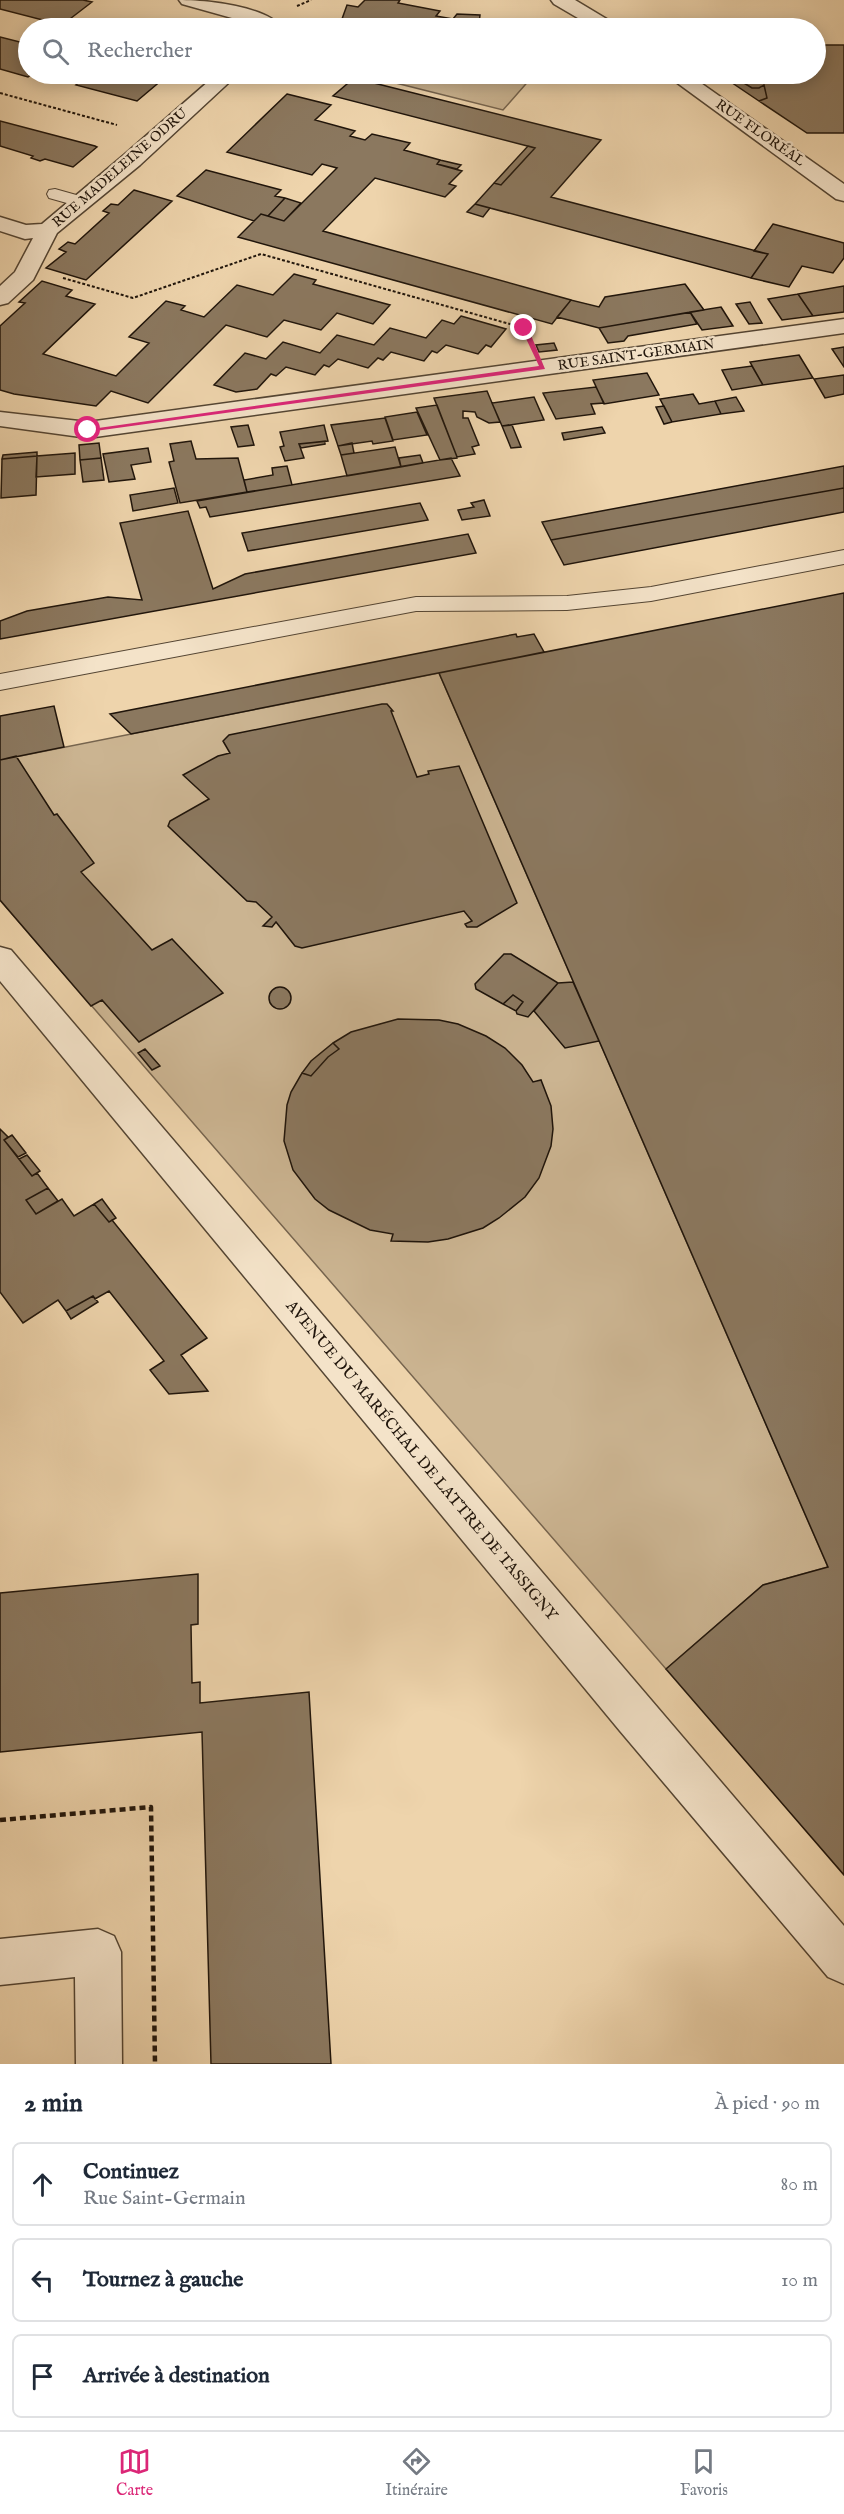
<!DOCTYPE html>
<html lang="fr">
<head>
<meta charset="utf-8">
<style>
	body { margin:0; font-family:"IM FELL English",serif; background:#f6f6f7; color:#1f2937 }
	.stop { position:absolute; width:18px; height:18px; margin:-14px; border:4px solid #db2777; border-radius:50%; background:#fff }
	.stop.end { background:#db2777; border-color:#fff; box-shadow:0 2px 6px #0008 }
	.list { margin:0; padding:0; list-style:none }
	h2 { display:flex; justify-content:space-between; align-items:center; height:78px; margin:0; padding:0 24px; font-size:26px }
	h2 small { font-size:20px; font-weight:400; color:#747a83 }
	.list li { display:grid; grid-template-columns:39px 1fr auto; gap:18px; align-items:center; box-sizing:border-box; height:84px; margin:0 12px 12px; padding:0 12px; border:2px solid #e0e1e3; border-radius:9px }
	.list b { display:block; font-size:22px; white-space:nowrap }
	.list p { margin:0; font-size:20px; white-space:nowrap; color:#747a83 }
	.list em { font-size:20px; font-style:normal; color:#747a83 }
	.icon { flex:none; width:33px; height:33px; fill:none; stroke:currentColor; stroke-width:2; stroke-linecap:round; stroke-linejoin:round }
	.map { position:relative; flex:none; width:844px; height:2064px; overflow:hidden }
	.search { position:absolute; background:#fff; box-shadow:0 3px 15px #0003; left:18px; right:18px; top:18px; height:66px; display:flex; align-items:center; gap:15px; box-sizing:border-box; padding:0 21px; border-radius:33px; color:#747a83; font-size:22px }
	.sheet { height:366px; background:#fff }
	nav { display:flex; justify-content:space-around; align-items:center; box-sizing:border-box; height:84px; border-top:2px solid #e0e1e3; background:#fff; font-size:16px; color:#747a83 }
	nav a { display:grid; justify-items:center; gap:3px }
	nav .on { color:#db2777 }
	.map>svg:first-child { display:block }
	.green { fill:#cbb491; stroke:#76644e; stroke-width:1.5 }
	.building { fill:#8b785f; stroke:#20150b; stroke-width:1.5 }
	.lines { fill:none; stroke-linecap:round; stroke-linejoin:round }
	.lane-casing { stroke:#544533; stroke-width:2 }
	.street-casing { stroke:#544533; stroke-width:3 }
	.path-far1 { stroke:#20150b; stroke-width:2; stroke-dasharray:3 2; stroke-linecap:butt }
	.path { stroke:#20150b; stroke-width:4.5; stroke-dasharray:6 4; stroke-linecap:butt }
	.lane { fill:#f4e3c9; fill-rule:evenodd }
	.street { fill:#f4e3c9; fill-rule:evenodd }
	.route { fill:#db2777 }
	.labels { text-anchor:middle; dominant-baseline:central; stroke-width:5; stroke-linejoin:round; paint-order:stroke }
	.far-street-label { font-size:14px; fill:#20150b; stroke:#f4e3c9 }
	.street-label { font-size:16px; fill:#20150b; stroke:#f4e3c9 }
</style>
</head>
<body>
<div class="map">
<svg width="844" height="2064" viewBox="0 0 844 2064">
	<rect width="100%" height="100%" fill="#eed4ac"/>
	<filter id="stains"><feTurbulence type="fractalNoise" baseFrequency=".00333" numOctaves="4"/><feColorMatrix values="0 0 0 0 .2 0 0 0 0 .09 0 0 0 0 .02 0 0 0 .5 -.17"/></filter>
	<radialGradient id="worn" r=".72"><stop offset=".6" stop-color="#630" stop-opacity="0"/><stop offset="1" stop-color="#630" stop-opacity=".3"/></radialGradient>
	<path class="green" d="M390,74H518L532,77L503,110L384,80Z
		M439,673L828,1567L763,1585L666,1669L0,900V760Z"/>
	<path class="building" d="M0,0H83L92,2L62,25L0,9Z
		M365,0H400L398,3L440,11L436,16L453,19L457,14L480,15L479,24L492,26L496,21L518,23L516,28H392L342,19L347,5L358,7Z
		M157,19L199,28H145Z
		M0,37L28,44V74H32L28,77L0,69Z
		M816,37H818L820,45H844V133H807L759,101L767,98L764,85L759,88H752L729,74H816Z
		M90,74H169L137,101L76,85Z
		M719,74H729L752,88H759L764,85L767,98L759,101Z
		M354,78L601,140L551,197L768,254L751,278L475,204L494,183L501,185L535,148L333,96Z
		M287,94L331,105L315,120L355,131L350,136L365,140L372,134L410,143L404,150L440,160L437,164L462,171L449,184L456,186L445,197L375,178L323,231L571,300L552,324L238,237L261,214L284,221L337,168L322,164L312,175L227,152Z
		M0,121L95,146L97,147L73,167L45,159L40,161L31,158L33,156L0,146Z
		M528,146L535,148L501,185L494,183Z
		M440,160L461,165L457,169L437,164Z
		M206,170L281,190L275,196L285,198L268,216L261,214L254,221L177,196Z
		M134,190L172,201L86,280L46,268L66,252L59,249L68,242L75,244L109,213L103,211L111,204L118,205Z
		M285,198L301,203L284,221L268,216Z
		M475,204L490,208L483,217L467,212Z
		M773,224L844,243V258L833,273L802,266L789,287L751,278L768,254L754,251Z
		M294,274L316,280L313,284L390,305L373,324L337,313L321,330L284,320L267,337L226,325L148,403L111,391L96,406L14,394L0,390V326L25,303L19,302L42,281L72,290L66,296L95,304L43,354L116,376L149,343L129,337L166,301L185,306L181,310L204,317L237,285L273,295Z
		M685,284L704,310L599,328L557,317L571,300L599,307L605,297Z
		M844,286V312L813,316L798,294Z
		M798,294L813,316L782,320L768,299Z
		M750,302L762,323L749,324L736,304Z
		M721,307L733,326L702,330L690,312Z
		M690,312L697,324L628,336L624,341L608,343L599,328Z
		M461,316L506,329L491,347L486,345L478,354L446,345L437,353L432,351L424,361L391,352L383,360L378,358L368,368L338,359L329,367L324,365L315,375L286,367L276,376L271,374L257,389L236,392L214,385L245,353L266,359L283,342L320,353L337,335L374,345L390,328L426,338L442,320L454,324Z
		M554,343L557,350L539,352L536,345Z
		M844,347V367L832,349Z
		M799,355L813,378L763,385L750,362Z
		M752,366L763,385L732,390L722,370Z
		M647,373L659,395L604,404L593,380Z
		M844,375V394L825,398L814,379Z
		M596,387L604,403L591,404L595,414L556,419L543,393Z
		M487,391L500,422L489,423L477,417L475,412L463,411V418H468L479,445L472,447L475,454L457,457L434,398Z
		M693,394L699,404L715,401L721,414L672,422L660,399Z
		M534,397L544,420L502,426L492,403Z
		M736,397L744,411L721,414L715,401Z
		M437,405L457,457V458L440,460L416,408Z
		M664,406L672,422L664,424L656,407Z
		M417,412L427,435L393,440L385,417Z
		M385,418L393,441L373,444L372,441L338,446L331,425Z
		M248,425L254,445L238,447L231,427Z
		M324,425L328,441L299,444L304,458L285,461L280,447L284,446L280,432Z
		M512,425L521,447L511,448L502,426Z
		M602,427L605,433L564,440L562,433Z
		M191,441L196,459L238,458L247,492L180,503L169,462L174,461L170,444Z
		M325,441V444L301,448L299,444Z
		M99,443L101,458L80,460L79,445Z
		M352,443L354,453L341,455L338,446Z
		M395,447L401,467L347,476L341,455Z
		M148,448L151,462L131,465L135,479L109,482L103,454Z
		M37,452V456L2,459L3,455Z
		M75,453V474L36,477L37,456Z
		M420,455L423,463L401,467L399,458Z
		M37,456L36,495L1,498L2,459Z
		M101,458L104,480L83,482L80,460Z
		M451,458L460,476L210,517L206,507L200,508L197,501Z
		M287,466L292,485L247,492L244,480L273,475L272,468Z
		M844,466V488L551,540L542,522Z
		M174,488L178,503L133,511L130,495Z
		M844,488V512L564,565L551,540Z
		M484,500L490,516L462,520L458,510L474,507L471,503Z
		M420,503L428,520L248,551L242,533Z
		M188,511L213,589L245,574L468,534L476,553L0,639V621L27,611L108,597L142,600L120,523Z
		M844,593V1875L666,1669L763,1585L828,1567L439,673Z
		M516,634L517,637L534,634L544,652L131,734L110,714Z
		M382,704H387L393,711H391L417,777L429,774L428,771L459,766L517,903L477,927H467L465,924L472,921L464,911L302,948L295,946L276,922L272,927L263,926L272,917L256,902L247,901L168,826L170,821L209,799L183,775L218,756L230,753L223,741L229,735Z
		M54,706L64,747L0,760V716Z
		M16,756L54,815L57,814L94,863L81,872L152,950L172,939L223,993L139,1042L102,1000L91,1006L0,900V760Z
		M504,954H511L558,983L528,1017L517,1014L516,1011L523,1002L513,995L503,1004L476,989L475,984Z
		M573,982L599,1041L565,1048L534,1011L558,983Z
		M269 998a11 11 0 1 1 22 0a11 11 0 1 1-22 0Z
		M513,995L523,1002L516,1011L503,1004Z
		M398,1019L439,1020L458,1024L486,1036L505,1048L522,1065L533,1082L541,1080L551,1106L553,1129L551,1146L539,1178L525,1197L499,1218L483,1228L448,1239L428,1242L391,1241L393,1234L370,1230L329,1210L315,1199L293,1170L284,1141L287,1105L291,1092L302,1073L311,1076L328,1057L339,1049L333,1043L351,1032Z
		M333,1043L339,1049L328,1057L311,1076L302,1073L311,1061Z
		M145,1049L160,1066L152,1070L138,1053Z
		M0,1129L8,1137L4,1140L32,1176L37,1173L48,1188L26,1200L36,1214L62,1199L74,1216L94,1204L109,1222L112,1220L207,1338L181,1355L208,1391L169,1394L150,1370L164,1361L109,1291L95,1299L93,1296L66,1311L58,1300L23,1323L0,1292Z
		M12,1135L26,1153L18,1157L4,1140Z
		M27,1155L40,1171L32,1176L19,1159Z
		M48,1188L58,1201L36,1214L26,1200Z
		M102,1199L116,1218L109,1222L94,1204Z
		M93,1296L98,1302L71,1319L66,1311Z
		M198,1574V1624L191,1625L192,1683L200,1682V1703L309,1692L331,2064H211L202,1732L0,1752V1593Z"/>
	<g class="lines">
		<g class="lane-casing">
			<path id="lane" d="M55,189L87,198L89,202L87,206L81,207L49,198L47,194L49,190Z
				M844,550V564L651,601L567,610L416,611L0,690V674L416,597L567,596L651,587Z"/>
		</g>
		<g class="street-casing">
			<path id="street" d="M179,0C205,0 267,6 282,28H261L257,25L182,4Z
				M551,0H575L615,24L618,28H595L554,4Z
				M217,74H238L140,165L57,233L33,280L8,303L0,305V286L15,272L33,238L25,239L0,231V217L26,225L42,224L124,155Z
				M665,74H688L844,184V201L836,199Z
				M844,319V333L88,438L0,426V412L88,422Z
				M0,947L11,950L844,1926V1984L828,1977L620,1731L0,981Z
				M98,1929L114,1936L121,1952L122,2064H76L75,1977L0,1985V1939Z"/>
		</g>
		<path class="path-far1" d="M297,6L311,0
			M0,93L117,125
			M63,278L133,298L261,254L524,328L528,337"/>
		<path class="path" d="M0,1820L151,1807L155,2064"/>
		<use href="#lane" class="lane"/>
		<use href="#street" class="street"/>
	</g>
	<path class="route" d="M524,326L528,328L545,369L88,432L84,430L539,366L521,328Z"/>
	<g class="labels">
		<g class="far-street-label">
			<text transform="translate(760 133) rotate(35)">RUE FLORÉAL</text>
			<text transform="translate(120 168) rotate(-41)">RUE MADELEINE ODRU</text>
			<text transform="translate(636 355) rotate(-8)">RUE SAINT-GERMAIN</text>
		</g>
		<g class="street-label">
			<text transform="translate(421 1461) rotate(50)">AVENUE DU MARÉCHAL DE LATTRE DE TASSIGNY</text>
		</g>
	</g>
	<rect width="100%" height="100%" filter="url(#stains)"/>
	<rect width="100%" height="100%" fill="url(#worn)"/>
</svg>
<div class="stop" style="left:88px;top:430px"></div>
<div class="stop end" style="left:524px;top:328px"></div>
<div class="search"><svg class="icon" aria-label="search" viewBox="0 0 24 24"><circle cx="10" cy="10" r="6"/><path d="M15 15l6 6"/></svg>Rechercher</div>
</div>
<section class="sheet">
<h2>2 min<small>À pied · 90 m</small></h2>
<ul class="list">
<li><svg class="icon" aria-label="ahead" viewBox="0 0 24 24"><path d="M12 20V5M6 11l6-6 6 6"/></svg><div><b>Continuez</b><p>Rue Saint-Germain</p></div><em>80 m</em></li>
<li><svg class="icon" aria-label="left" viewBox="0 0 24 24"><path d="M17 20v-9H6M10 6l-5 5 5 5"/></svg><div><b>Tournez à gauche</b></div><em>10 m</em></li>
<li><svg class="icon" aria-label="arrive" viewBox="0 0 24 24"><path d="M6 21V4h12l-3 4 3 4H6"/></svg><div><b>Arrivée à destination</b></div></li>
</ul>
</section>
<nav>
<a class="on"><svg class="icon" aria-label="map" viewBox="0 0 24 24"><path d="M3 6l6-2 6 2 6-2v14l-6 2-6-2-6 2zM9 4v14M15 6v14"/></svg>Carte</a>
<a><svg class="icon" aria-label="directions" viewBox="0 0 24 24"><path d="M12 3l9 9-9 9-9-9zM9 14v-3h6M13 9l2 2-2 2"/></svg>Itinéraire</a>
<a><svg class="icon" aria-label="saved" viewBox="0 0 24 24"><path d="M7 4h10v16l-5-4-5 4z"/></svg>Favoris</a>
</nav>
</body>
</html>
